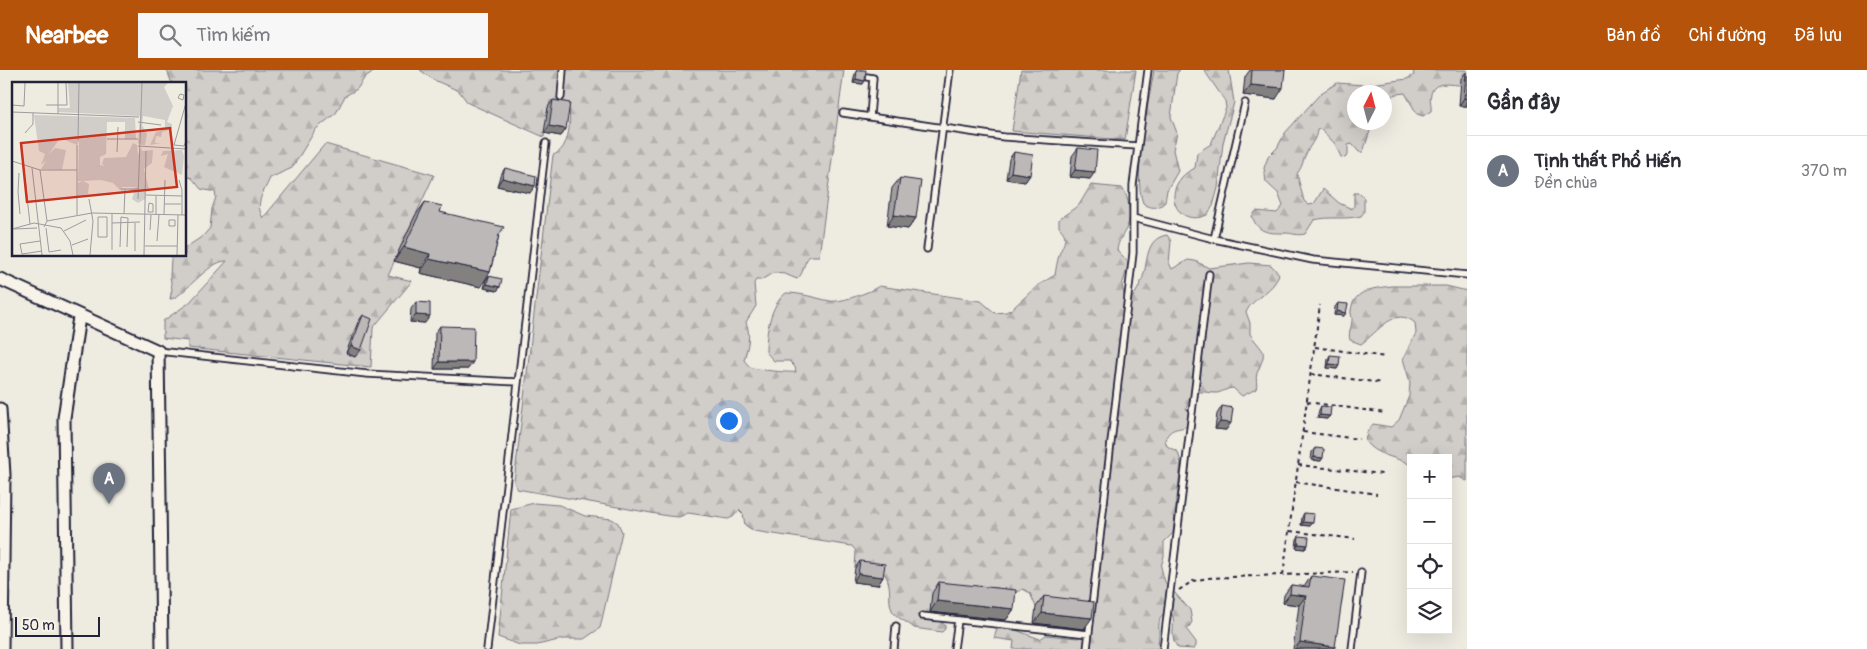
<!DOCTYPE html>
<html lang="vi">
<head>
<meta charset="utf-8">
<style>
	body { margin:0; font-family:Pangolin,sans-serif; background:#f7f7f7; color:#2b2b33 }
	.controls { position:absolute; right:15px; bottom:15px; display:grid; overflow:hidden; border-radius:0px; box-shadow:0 5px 20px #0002 }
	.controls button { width:45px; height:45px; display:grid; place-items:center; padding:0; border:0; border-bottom:1px solid #e1e1e2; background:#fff; color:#2b2b33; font:25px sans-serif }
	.compass { position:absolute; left:1347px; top:15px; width:45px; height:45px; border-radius:50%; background:#fff; box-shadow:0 5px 20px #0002; rotate:6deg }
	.scale { position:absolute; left:15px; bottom:12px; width:85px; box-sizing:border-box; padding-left:5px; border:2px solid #22223b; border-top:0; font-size:14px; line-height:18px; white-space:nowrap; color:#22223b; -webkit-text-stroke:4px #f7f3e8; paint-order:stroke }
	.you { position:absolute; left:728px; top:350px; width:18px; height:18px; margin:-12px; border:4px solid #fff; border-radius:50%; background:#1a73e8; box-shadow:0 0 0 8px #1a73e833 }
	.badge { display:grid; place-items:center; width:32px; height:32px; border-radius:50%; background:#b45309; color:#fff; font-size:16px; font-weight:700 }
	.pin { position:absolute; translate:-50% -41px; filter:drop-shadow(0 1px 2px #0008) }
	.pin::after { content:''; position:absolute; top:26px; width:18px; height:15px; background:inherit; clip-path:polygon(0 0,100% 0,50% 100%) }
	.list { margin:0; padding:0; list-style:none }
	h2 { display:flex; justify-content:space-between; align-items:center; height:65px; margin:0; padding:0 20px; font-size:21px }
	h2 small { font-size:16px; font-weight:400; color:#7c7c81 }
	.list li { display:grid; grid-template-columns:32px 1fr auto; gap:15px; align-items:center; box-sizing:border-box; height:70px; padding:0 20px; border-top:1px solid #e1e1e2 }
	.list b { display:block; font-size:19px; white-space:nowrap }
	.list p { margin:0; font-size:16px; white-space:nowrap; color:#7c7c81 }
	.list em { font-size:16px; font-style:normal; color:#7c7c81 }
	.icon { flex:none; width:28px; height:28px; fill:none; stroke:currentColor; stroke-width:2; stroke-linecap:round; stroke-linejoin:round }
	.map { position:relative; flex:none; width:1467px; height:579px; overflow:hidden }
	header { display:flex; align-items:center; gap:30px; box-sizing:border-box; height:70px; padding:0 25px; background:#b45309; color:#fff }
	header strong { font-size:24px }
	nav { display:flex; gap:28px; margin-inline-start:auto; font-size:18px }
	.search { width:350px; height:45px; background:#f7f7f7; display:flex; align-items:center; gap:12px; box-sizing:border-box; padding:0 18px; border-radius:0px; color:#7c7c81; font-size:19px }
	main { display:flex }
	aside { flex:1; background:#fff }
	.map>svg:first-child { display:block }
	.forest { fill:url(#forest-firs); stroke:#7a7882 }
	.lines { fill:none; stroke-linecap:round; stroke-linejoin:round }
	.lane-casing { stroke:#22223b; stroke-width:9 }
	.street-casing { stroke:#22223b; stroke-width:15 }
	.path { stroke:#22223b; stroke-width:2; stroke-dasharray:4 4; stroke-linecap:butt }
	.lane { stroke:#f7f3e8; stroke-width:5.5 }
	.street { stroke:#f7f3e8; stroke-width:11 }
	.wall { fill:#a19e9d; stroke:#22223b }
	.shaded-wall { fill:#838180; stroke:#22223b }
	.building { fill:#bbb8b7; stroke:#22223b }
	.inset-road { fill:none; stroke:#9c9b9f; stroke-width:1 }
	.view { fill:#c8321e; fill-opacity:0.15; stroke:#c8321e; stroke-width:2.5 }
	.inset-edge { fill:none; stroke:#22223b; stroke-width:2.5 }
</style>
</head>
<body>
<header>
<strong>Nearbee</strong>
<div class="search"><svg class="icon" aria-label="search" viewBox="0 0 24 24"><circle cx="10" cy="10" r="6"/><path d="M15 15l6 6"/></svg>Tìm kiếm</div>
<nav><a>Bản đồ</a><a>Chỉ đường</a><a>Đã lưu</a></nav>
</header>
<main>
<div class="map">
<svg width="1467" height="579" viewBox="0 0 1467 579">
	<defs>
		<pattern id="forest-firs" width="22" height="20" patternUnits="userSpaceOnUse" patternTransform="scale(1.25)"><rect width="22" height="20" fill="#d1cdc9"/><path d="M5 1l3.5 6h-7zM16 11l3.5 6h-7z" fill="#b3b0ae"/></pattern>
	</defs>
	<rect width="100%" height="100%" fill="#eeebe1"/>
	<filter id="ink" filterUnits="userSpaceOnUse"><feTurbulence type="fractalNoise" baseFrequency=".02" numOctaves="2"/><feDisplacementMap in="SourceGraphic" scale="10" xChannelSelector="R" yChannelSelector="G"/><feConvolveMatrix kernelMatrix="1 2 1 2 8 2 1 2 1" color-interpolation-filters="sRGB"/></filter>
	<g filter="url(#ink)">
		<path class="forest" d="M167,0H375L365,7L357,19L345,26L336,43L316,59L292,98L270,108C264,123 254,132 263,148L325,74L434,105L388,205L412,211L373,258L371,297L188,278V271L163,268V251L189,233L227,191C208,190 181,230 170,229L172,219L170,206L171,189L175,185H185V178L203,166L210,158L212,139L216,127L215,122L201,119L192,108L185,106V14H172Z
			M420,0H844L819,186H810C802,193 805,203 797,209L785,204L773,203L761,210H756L754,213L756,236L746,252C751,266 748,276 744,290C747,294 749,297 753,298C760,300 790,303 796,302L795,297L789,291H774L766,282C766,263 770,235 786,223C802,223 815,228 830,231C840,233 871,222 879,216L981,231L995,243L1006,242L1012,239L1037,216L1055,205C1056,199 1057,192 1059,185C1063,173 1070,168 1059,157V149L1079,135L1091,115L1122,118C1129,127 1132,146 1127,157C1123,165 1118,171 1117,180L1129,193L1122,215L1125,230L1130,231C1137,222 1143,210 1145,199C1148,183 1149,168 1167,165L1171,171L1169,193L1172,199L1188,190L1195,191L1209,198L1249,193L1271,195L1279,204C1275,221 1253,227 1246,242L1250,253V264C1264,284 1268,278 1257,303C1255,309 1258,314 1256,319L1242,326L1233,318C1227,318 1223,322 1217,323C1205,323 1204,320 1191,324L1186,339L1194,342L1188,356C1177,360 1170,357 1165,370L1167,376L1178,382L1181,393L1173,463L1164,472V486L1161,497L1165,512L1190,540L1192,552L1187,560L1196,572V576L1194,579L1178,578C1169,566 1175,558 1173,546L1165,542C1155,550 1161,562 1158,573L1166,575L1167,579H1013L1014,571L994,568L997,559H1013L1040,569L1046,565L1078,568L1084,561L1086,543L1036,537L1030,523L1023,519L1013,524L930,542L938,543V550L945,555V559L942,562L914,558C907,551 895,548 892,540C887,529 893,518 885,504L855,498L856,481L852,476L754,461L745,455L743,444L739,440L733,447L728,449L688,443L679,447L668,446L517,419L514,412L553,85C569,80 571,53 569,38L567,33L561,30L550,31L544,67L468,33L459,21L434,10Z
			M1021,0H1136L1125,70L1012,61Z
			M1154,0H1180L1177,3L1171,47L1177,63L1173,80L1178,101L1167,120L1165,132C1159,139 1150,139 1143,133C1132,104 1149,32 1154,0Z
			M1204,0H1229L1234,32L1232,40L1223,73L1218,118L1213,136L1207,145C1180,157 1163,128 1182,107C1185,103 1190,101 1195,98L1197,83L1211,74L1226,38L1225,31Z
			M1413,0H1467V10L1461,15C1450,15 1434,10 1431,24C1429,30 1432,35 1431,41L1423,46L1417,44L1405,23L1396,24L1385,30L1384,22H1354V52L1365,53L1370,61L1363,82H1359L1352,74L1348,75V85L1345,88L1341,87L1335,74L1321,59L1317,60C1316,70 1311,73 1307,82C1302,91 1304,94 1297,104L1304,131L1309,135L1314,134L1323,119L1339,133L1352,139L1354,136V123H1359L1364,128V142L1361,146C1345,150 1329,146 1314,150L1305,164C1297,166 1293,163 1285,163C1270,163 1258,164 1252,146L1256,141L1277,143L1283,136L1278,123L1266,112L1264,98L1268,87L1277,78L1285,63L1321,23L1337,13L1364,15L1407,9L1414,5Z
			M1392,216H1446L1467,221V411L1459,407L1448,409V388H1411V395C1395,386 1375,386 1365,371L1367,362L1373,354L1391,357L1399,350L1409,326L1410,312L1403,289L1416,263L1415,253C1395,235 1377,263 1361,274L1350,270C1348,262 1351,260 1352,251C1353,248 1350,244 1351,240C1354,219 1376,218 1392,216Z
			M534,433L559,435L585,446L612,449L618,453L622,462L600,558L584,569H563L537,575H520L498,567L511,439Z"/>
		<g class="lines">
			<g class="lane-casing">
				<path id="lane" d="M867,7L873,8L870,47
					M561,27L563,0
					M843,43L1004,67L1137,76
					M1133,148L1214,169L1313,190L1467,205
					M1214,169L1245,33
					M927,179L950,0
					M158,281L367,304L518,312
					M922,546L1088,564
					M487,579L546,73
					M894,579L896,556
					M954,579L958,550
					M1087,579L1133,183V115L1148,0
					M1163,579L1209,204
					M1352,579L1361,502"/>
			</g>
			<g class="street-casing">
				<path id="street" d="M0,209L158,281L162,579
					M0,339L4,405L2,579
					M67,579L64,348L79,247"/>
			</g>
			<path class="path" d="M1315,277L1386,287
				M1311,304L1382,313
				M1307,332L1386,343
				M1303,362L1359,369
				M1298,395L1382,404
				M1296,412L1377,424
				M1290,461L1355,469
				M1283,505L1320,235
				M1179,520L1193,511L1208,508L1353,502"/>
			<use href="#lane" class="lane"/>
			<use href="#street" class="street"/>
		</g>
		<path class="wall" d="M857,0H863V14L853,13L855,3Z
			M1250,0H1285L1276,29L1243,25L1245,7Z
			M1466,2H1467V36H1459L1461,9Z
			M553,30L566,59L561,66L544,63L548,37Z
			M1078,78L1090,109L1070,107L1072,86Z
			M1014,82L1030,105L1025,112L1006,109L1009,89Z
			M505,98L530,123L497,116L500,106Z
			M900,108L916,148L908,159L887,156L892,118Z
			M425,132L440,142L499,165L490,202L481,217L420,203L421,198L394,191L415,146Z
			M489,206L500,217L497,221L484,218L486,210Z
			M416,232L425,253L410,252L411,239Z
			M1338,233L1344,246L1334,245L1335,237Z
			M363,245L355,287L346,283L358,252Z
			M440,256L468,299H434L435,263Z
			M1330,285L1339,295L1337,299L1327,298L1328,289Z
			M1222,336L1226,360L1215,359L1217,344Z
			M1321,336L1330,346L1327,349L1317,348L1319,340Z
			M1315,378L1321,391L1311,390L1312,382Z
			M1304,443L1310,456L1301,455L1302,447Z
			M1299,466L1308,475L1305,479L1296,478L1297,469Z
			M860,491L883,507L878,515L853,512L855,498Z
			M1311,506L1335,577L1334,579H1293L1299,535L1283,533L1284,525L1291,515L1304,517Z
			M939,512L1014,539L1006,550L930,542L932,523Z
			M1044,526L1084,559L1034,553L1036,537Z"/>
		<path class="shaded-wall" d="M856,9L865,11L863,14L853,13Z
			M1251,15L1283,18L1276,29L1243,25Z
			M1464,28H1467V36H1459Z
			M549,56L566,59L561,66L544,63Z
			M1075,100L1095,102L1090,109L1070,107Z
			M1011,102L1030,105L1025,112L1006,109Z
			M502,108L535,116L530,123L497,116Z
			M894,145L916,148L908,159L887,156Z
			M404,177L430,184L421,198L394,191Z
			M429,189L490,202L481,217L420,203Z
			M487,214L500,217L497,221L484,218Z
			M1337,241L1346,243L1344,246L1334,245Z
			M416,245L430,246L425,253L410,252Z
			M351,276L361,280L355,287L346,283Z
			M439,292H473L468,299H434Z
			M1329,294L1339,295L1337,299L1327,298Z
			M1320,345L1330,346L1327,349L1317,348Z
			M1220,352L1231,353L1226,360L1215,359Z
			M1314,387L1323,388L1321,391L1311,390Z
			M1303,452L1313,453L1310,456L1301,455Z
			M1298,474L1308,475L1305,479L1296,478Z
			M858,504L883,507L878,515L853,512Z
			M1290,524L1306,526L1299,535L1283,533Z
			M937,531L1014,539L1006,550L930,542Z
			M1042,543L1092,548L1084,559L1034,553Z
			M1300,572L1335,577L1334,579H1295Z"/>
		<path class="building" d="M857,0H866L865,11L856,9Z
			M1252,0H1285L1283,18L1251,15Z
			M1466,2H1467V28H1464Z
			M553,30L570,33L566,59L549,56Z
			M1078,78L1097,80L1095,102L1075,100Z
			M1014,82L1033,85L1030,105L1011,102Z
			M505,98L536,106L535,116L502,108Z
			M900,108L921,111L916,148L894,145Z
			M425,132L442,136L440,142L504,157L499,165L490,202L429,189L430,184L404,177Z
			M489,206L502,209L500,217L487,214Z
			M416,232L430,233V246L416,245Z
			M1338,233L1348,234L1346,243L1337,241Z
			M363,245L372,249L361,280L351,276Z
			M440,256L474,257L473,292H439Z
			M1330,285L1340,286L1339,295L1329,294Z
			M1222,336L1233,338L1231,353L1220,352Z
			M1321,336L1331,337L1330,346L1320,345Z
			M1315,378L1324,379L1323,388L1314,387Z
			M1304,443L1314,444L1313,453L1303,452Z
			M1299,466L1309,467L1308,475L1298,474Z
			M860,491L885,494L883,507L858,504Z
			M1311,506L1345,510L1335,577L1300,572L1306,526L1290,524L1291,515L1309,517Z
			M939,512L1016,520L1014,539L937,531Z
			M1044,526L1094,532L1092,548L1042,543Z"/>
	</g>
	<g transform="translate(12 12)">
		<rect width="174" height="174" fill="#eeebe1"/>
		<path d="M56,1H156L152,5L161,24L155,40L160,42V47L150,50L149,55L144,54L143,61H149L138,63L144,50L153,47V38L131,34L130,43L135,52L133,63H130L126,61L128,34L46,30L47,26H58ZM22,33L123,36L124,57H113V40H95L94,72L88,75V83L93,84L90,82L92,76L114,75L121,61L125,63L126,73L129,66L130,69L141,68L140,81L132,87L137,107L134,106L133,117L126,121L120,117L122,111L116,108L125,105H110L111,109L108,108L101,101L89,98L71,99L77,102L76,112L66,114V101L70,99H66L67,59L65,63L48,56L37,72L43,66L54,68L50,88L29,87L34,79L29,83L33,72L27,69ZM170,68L172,74L170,93L152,85L156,72L149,74L151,69Z" fill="#d1cdc9"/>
		<path class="inset-road" d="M46,1V32M168,12L172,13L171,18L166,16ZM174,21L162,63L172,64L174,59M0,23L12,24L13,1M34,23H55L54,1M0,30L127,35M126,40L149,43M13,51L21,42V31M95,57H126M66,58L67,1M126,64L174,67M105,70L106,45M0,79L28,88H65M20,86L30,173M28,88L35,139M174,92V108M13,96L18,142M167,98L170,108V133M109,107H126M6,110L8,132M6,110L7,91M134,113L170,114M144,114V133M77,117L81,139L78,173M126,117L130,1M137,121L141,122V130H136ZM153,122H169M112,132L113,107M65,133V63M152,133L153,98M86,135H95V155H86ZM157,138H163V144H157ZM100,141L128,140M32,145L35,139L80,131L174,133M34,146L37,170L49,168M0,147L22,141L49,146L58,159L61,173M2,147L25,146M138,148L139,133M52,149L74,138M28,159L8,162L10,172L30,169M145,159L147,133M60,163L76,157M133,164H165M108,165L109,135L116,136L115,165M100,168V132M123,169V141M132,173L134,69M165,173L166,133"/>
		<path class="view" d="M158,46L165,105L15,120L9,61Z"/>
		<rect width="174" height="174" class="inset-edge"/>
	</g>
</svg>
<div class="controls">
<button>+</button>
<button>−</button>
<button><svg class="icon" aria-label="locate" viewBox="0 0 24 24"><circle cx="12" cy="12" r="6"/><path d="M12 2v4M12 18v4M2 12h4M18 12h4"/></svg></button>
<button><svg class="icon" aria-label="layers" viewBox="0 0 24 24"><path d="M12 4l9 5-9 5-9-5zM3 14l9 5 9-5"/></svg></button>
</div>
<svg class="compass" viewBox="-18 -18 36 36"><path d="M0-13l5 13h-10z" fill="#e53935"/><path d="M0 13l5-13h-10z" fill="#7c7c81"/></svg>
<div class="scale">50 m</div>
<div class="you"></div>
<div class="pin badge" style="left:109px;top:434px;background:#6b7280">A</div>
</div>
<aside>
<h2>Gần đây<small></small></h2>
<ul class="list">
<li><span class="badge" style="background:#6b7280">A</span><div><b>Tịnh thất Phổ Hiến</b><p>Đền chùa</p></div><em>370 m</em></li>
</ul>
</aside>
</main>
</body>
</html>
